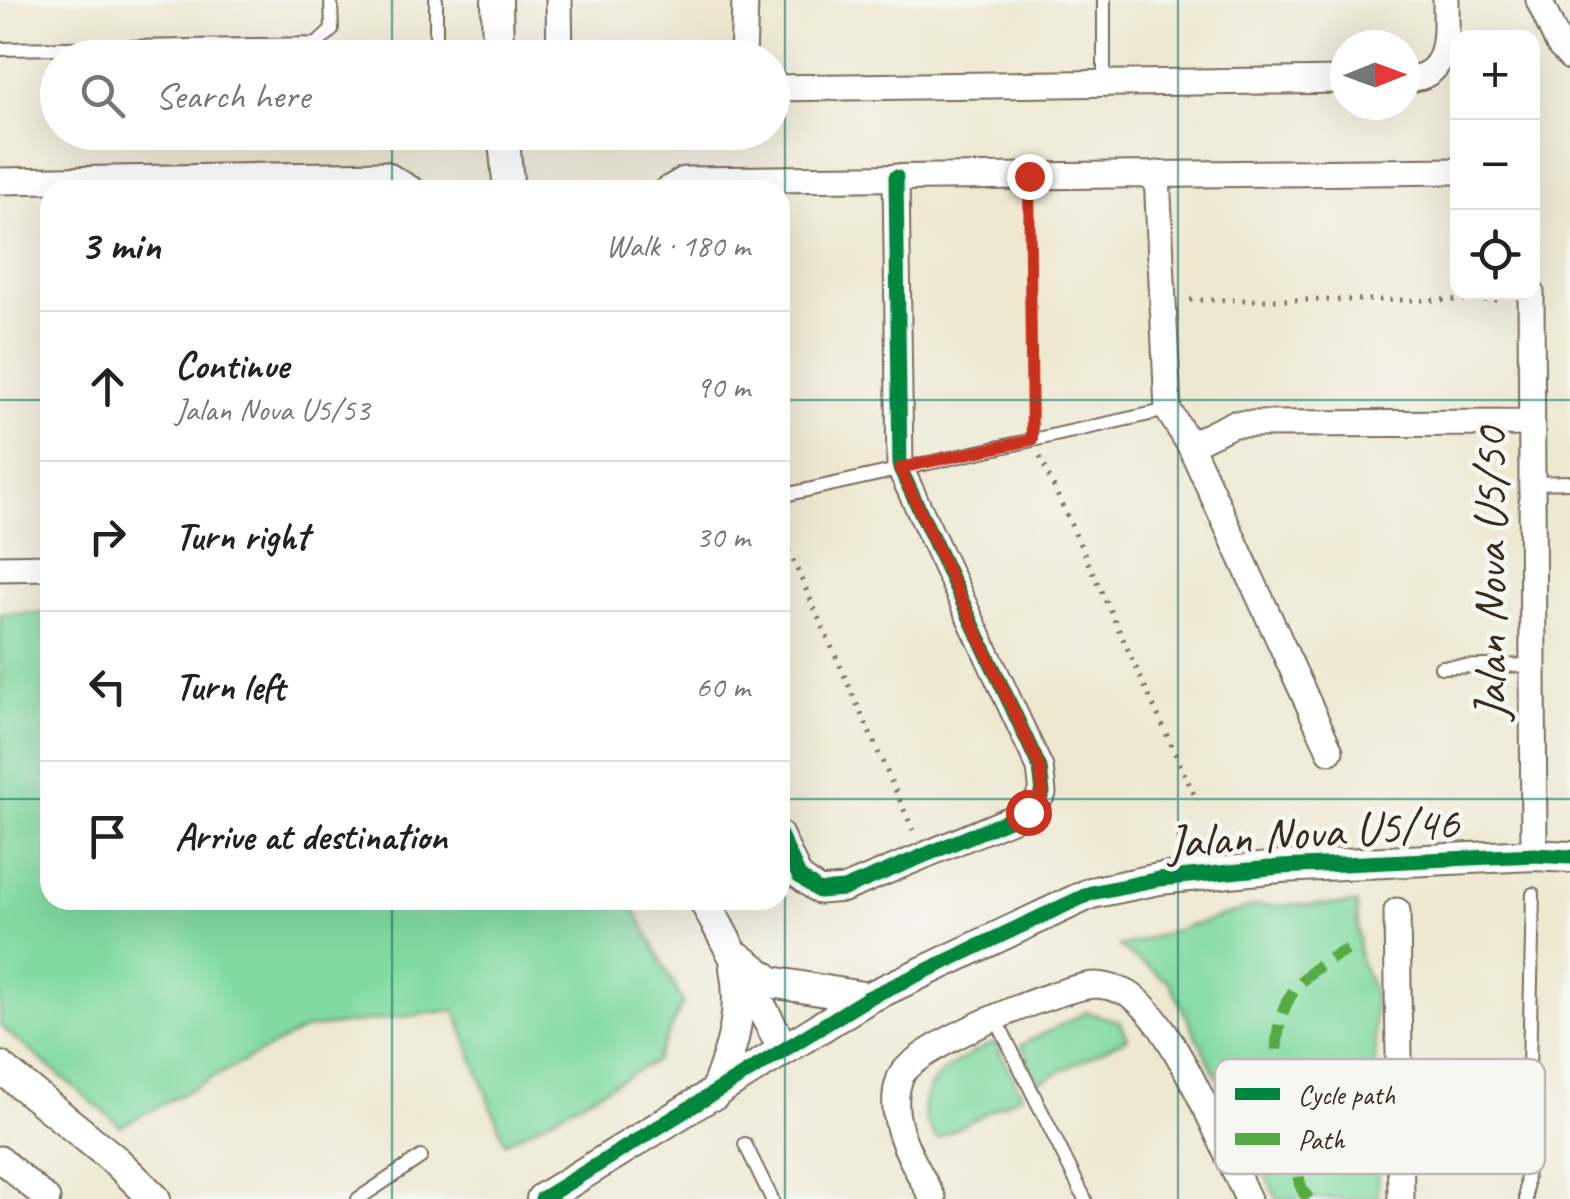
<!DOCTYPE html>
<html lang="en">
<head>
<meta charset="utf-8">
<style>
	body { margin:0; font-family:Caveat,sans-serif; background:#f6f6f6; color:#222 }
	.controls { position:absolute; right:30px; top:30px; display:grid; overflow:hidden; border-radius:20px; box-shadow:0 10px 40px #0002 }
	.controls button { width:90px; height:90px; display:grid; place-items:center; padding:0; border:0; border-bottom:2px solid #e0e0e0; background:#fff; color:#222; font:50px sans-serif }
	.compass { position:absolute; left:1330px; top:30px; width:90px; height:90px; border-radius:50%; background:#fff; box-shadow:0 10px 40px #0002; rotate:89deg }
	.stop { position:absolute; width:30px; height:30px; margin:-22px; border:8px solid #c8321e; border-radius:50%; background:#fff }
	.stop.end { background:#c8321e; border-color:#fff; box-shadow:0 2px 10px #0008 }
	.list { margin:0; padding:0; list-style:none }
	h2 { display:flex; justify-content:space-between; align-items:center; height:130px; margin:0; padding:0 40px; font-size:42px }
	h2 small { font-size:32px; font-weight:400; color:#767676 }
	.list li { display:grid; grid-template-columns:65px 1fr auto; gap:30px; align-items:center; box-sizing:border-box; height:150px; padding:0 40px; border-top:2px solid #e0e0e0 }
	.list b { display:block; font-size:38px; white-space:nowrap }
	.list p { margin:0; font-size:32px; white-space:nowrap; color:#767676 }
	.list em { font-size:32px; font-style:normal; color:#767676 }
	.icon { flex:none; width:55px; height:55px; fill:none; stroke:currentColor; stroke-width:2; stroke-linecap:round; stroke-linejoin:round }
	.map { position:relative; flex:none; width:1570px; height:1199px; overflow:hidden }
	.search { position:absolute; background:#fff; box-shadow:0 10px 40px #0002; left:40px; top:40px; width:750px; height:110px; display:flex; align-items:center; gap:25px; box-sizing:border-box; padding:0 35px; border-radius:55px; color:#767676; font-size:38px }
	.panel { position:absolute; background:#fff; box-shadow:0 10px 40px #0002; left:40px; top:180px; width:750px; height:730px; border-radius:30px }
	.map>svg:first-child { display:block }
	.green { fill:#81daa0; stroke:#5e825f; stroke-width:2.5 }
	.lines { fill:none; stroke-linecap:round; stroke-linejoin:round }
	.service-casing { stroke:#7a6c5d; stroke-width:16 }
	.minor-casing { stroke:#7a6c5d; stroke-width:29 }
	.tertiary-casing { stroke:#7a6c5d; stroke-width:34 }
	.path { stroke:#7a6c5d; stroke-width:5; stroke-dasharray:2.5 8; stroke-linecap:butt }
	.service { stroke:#fff; stroke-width:12 }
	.minor { stroke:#fff; stroke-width:25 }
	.tertiary { stroke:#fff; stroke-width:30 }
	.quiet { stroke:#55ab43; stroke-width:12; stroke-dasharray:25 12; stroke-linecap:butt }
	.cycleway-casing { stroke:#f6f6f2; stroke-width:21 }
	.cycleway { stroke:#00873e; stroke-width:15 }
	.route { stroke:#c8321e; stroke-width:12 }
	.grid { fill:none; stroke:#0f766e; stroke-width:2.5; stroke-opacity:0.55 }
	.labels { text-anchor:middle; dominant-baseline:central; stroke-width:9; stroke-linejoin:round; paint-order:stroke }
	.street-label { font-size:48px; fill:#3b2a1e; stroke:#f6f6f2 }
	.key { fill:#f6f6f2; stroke:#beb9b2; stroke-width:2.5 }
	.key-label { font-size:28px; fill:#3b2a1e }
</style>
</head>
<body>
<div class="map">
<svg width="1570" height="1199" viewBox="0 0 1570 1199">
	<rect width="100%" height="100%" fill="#f6f6f2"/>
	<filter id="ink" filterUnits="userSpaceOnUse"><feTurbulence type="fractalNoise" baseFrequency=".01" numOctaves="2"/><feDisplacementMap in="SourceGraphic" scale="20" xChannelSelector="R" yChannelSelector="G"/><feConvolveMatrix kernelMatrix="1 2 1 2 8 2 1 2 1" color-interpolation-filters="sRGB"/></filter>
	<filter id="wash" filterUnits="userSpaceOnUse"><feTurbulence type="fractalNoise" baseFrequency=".0048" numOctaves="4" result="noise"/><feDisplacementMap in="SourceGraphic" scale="40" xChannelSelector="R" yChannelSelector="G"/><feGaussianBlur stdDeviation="2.25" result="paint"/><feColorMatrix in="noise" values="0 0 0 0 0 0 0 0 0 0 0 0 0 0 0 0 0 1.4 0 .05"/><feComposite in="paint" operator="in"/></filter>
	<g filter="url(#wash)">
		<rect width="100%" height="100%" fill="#eee8d1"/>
		<path class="green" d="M50,613V900H630L683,1003L655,1061L505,1143L455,1010L305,1029L121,1126L0,1026V614Z
			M1357,904L1359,956L1374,992L1378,1199H1277L1170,983L1119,947L1256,906Z
			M1086,1012L1119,1021L1127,1038L1039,1082L1021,1045Z
			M995,1042L1022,1094L937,1139C933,1133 927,1125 925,1118C915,1078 967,1056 995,1042Z"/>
	</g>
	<g filter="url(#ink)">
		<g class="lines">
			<g class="service-casing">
				<path id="service" d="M436,0V35
					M0,49L317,44L332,30L331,0
					M1104,83V0
					M1532,483L1570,482
					M780,496L1168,410
					M1441,667L1533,665
					M995,1017L1085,1199
					M745,1144L772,1199
					M358,1199L421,1157
					M1526,1199L1533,894"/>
			</g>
			<g class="minor-casing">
				<path id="minor" d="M559,0L560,58
					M1539,0L1559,45L1570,57
					M743,58L745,0
					M1405,79C1451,78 1446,34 1446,0
					M772,88L1345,80
					M1157,174L1168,410L1190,445L1330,751
					M0,181L385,174L412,190
					M667,190L684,180L1458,171
					M1531,292L1534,855
					M1190,445L1233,424L1532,423
					M0,568L50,567
					M780,835L799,876L819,891L844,889L1028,812L1043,793L1040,768L900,468L896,177
					M1397,911L1401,1199
					M0,1159L47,1199
					M933,1199C915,1164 884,1120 900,1078C912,1047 1060,986 1096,985C1104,985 1117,989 1125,992C1171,1014 1224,1150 1248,1199"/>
			</g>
			<g class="tertiary-casing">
				<path id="tertiary" d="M497,0L498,58
					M503,132L509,190
					M704,900L783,1048
					M738,957L771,982L868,998
					M0,1067L116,1161L155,1199
					M714,1095C731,1052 744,1014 735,968
					M542,1199L868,998L1091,893L1159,879L1280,867L1534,855L1570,857"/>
			</g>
			<path class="path" d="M1029,203L1032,422
				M1190,300H1504
				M1040,457L1197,801
				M780,531L913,830"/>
			<use href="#service" class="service"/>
			<use href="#minor" class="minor"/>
			<use href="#tertiary" class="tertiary"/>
			<path class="quiet" d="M1301,1154C1281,1139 1281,1123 1279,1099C1272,1028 1275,984 1347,950
				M1309,1199C1282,1170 1311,1126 1339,1110C1346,1106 1356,1105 1363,1103"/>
			<g class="cycleway-casing">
				<path id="cycleway" d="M780,835L799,876L819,891L844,889L1028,812L1043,793L1040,768L900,468L896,177
					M542,1199L868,998L1091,893L1159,879L1280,867L1534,855L1570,857"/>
			</g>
			<use href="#cycleway" class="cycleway"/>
		</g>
	</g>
	<g class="lines" filter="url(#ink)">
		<path class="route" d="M1028,812L1043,793L1040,768L900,468L1032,440L1029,176"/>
	</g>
	<path class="grid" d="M392,0V58M785,0V1199M1178,0V1199M392,132V190M0,400H50M780,400H1570M0,799H50M780,799H1570M392,900V1199"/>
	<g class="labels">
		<g class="street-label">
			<text transform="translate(1490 574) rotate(-90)">Jalan Nova U5/50</text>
			<text transform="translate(1313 832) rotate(-4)">Jalan Nova U5/46</text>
		</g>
	</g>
	<rect x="1215" y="1059" width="330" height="115" rx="15" class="key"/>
	<rect x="1235" y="1088" width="45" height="12" fill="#00873e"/>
	<rect x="1235" y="1133" width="45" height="12" fill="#55ab43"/>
	<g class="key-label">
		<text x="1298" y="1104">Cycle path</text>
		<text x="1298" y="1149">Path</text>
	</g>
</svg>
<div class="controls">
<button>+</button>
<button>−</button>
<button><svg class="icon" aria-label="locate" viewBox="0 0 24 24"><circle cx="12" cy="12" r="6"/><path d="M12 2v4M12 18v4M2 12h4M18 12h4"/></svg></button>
</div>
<svg class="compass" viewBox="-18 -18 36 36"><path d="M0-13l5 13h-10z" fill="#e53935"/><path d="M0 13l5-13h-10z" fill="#767676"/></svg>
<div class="stop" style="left:1028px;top:812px"></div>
<div class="stop end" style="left:1029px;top:176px"></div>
<div class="search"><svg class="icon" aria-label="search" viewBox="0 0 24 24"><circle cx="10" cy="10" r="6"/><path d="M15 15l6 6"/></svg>Search here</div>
<section class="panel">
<h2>3 min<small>Walk · 180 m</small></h2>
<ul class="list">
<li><svg class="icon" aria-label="ahead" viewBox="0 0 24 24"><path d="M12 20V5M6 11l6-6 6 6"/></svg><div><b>Continue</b><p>Jalan Nova U5/53</p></div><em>90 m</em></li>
<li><svg class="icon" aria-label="right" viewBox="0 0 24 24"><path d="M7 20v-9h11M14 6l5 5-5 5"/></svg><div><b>Turn right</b></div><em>30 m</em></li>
<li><svg class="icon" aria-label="left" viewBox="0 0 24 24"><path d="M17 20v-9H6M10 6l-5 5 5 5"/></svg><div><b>Turn left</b></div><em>60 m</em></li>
<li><svg class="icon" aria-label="arrive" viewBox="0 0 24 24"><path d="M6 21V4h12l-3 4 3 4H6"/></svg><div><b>Arrive at destination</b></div></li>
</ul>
</section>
</div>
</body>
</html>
